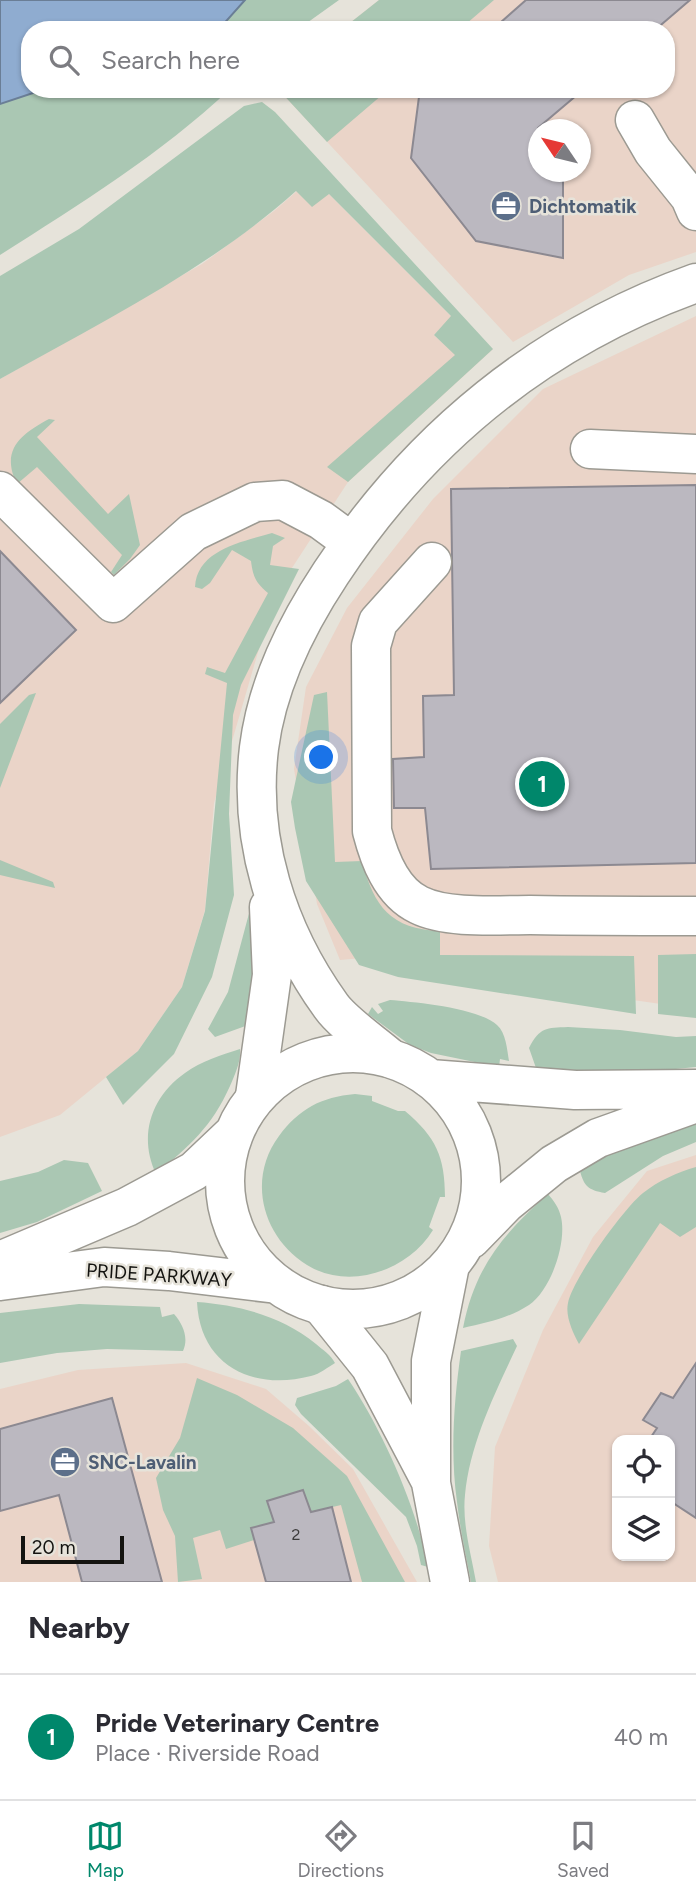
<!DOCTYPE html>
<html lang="en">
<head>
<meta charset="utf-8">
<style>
	body { margin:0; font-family:Figtree,sans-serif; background:#f7f7f7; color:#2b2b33 }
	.controls { position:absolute; right:21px; bottom:21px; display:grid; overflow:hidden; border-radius:14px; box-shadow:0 2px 5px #0004 }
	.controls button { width:63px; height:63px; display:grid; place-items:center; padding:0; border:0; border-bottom:2px solid #e1e1e2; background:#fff; color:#2b2b33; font:35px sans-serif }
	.compass { position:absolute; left:528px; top:119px; width:63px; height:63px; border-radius:50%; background:#fff; box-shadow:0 2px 5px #0004; rotate:305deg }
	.scale { position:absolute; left:21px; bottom:18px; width:103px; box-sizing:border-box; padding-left:7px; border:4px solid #131310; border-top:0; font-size:19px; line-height:24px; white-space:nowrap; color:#131310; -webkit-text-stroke:5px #e6e3da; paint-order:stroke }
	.you { position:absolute; left:322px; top:758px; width:24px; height:24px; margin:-18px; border:5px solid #fff; border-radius:50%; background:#1a73e8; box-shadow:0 0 0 10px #1a73e833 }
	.badge { display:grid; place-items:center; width:46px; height:46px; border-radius:50%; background:#00876b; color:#fff; font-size:23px; font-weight:700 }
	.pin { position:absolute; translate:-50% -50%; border:4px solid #fff; box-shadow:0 2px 7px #0006 }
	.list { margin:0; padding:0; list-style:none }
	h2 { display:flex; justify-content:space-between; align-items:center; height:91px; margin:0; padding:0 28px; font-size:30px }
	h2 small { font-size:23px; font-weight:400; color:#7c7c81 }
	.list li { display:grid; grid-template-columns:46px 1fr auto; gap:21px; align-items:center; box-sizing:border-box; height:126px; padding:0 28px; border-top:2px solid #e1e1e2 }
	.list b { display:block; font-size:26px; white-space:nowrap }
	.list p { margin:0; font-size:23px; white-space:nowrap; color:#7c7c81 }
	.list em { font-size:23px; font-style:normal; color:#7c7c81 }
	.icon { flex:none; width:38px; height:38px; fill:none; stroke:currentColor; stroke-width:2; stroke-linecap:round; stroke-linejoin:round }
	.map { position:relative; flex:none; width:696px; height:1582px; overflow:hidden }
	.search { position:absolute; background:#fff; box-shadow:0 2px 5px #0004; left:21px; right:21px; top:21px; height:77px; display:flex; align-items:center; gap:18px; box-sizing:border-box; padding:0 24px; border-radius:28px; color:#7c7c81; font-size:26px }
	.sheet { height:217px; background:#fff }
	nav { display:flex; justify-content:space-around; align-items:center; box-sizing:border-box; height:98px; border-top:2px solid #e1e1e2; background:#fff; font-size:19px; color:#7c7c81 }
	nav a { display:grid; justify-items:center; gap:4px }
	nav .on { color:#00876b }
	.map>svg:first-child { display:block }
	.commercial { fill:#ead4c8; fill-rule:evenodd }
	.green { fill:#aac7b3 }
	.water { fill:#8facd0; stroke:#6a7e96; stroke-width:2 }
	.building { fill:#bbb8c0; stroke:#8c8991; stroke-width:2 }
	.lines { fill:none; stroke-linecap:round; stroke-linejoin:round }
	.minor-casing { stroke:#9c9a92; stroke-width:41 }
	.major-casing { stroke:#9c9a92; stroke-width:41 }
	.minor { stroke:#fff; stroke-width:38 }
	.major { stroke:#fff; stroke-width:38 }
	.labels { text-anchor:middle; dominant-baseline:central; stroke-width:5; stroke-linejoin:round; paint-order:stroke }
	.number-label { font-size:16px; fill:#3d3c3c }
	.service-label { font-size:19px; font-weight:bold; fill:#4e5e75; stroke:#e6e3da; text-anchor:start }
	.street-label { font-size:19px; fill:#131310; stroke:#e6e3da }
</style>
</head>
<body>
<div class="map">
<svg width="696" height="1582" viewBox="0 0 696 1582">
	<rect width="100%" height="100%" fill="#e6e3da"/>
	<path class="commercial" d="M379,0H696V252L629,275L513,342L278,89H666V30H341ZM538,130H580V172H538Z
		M297,191L329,194L452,317L434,335L456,355L493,349L348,482L275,594L214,803L205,910L182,987L138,1051L60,1115L0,1137V379L202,264L274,211Z
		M696,316V1009L500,981L384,956L340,960L317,904L294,769L306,687L347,608L433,499L543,389Z
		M696,1155V1582H498L489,1546L495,1447L543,1330L593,1237L647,1171ZM617,1440H670V1556H617Z
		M186,1363L266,1389L309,1426L353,1469L417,1582H0V1389L78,1370Z"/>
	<path class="green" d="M245,0H339L297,30H209L215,26L221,27Z
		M379,0H494L459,30H341Z
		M45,89H230C161,154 80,204 0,255V104Z
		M278,89H389L327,142Z
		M262,102L275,112L493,349L348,482L327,467L455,355L434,335L451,316L329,194L312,207L296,191C209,269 102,322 0,379V276L79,229L244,106Z
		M49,419L55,420L37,437L108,514L129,494L140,545L130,559L114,575L111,572L122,555L37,467L17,484C0,450 21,434 49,419Z
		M272,533L285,538L273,546L270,565L299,569L241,685L233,715L229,814L234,895L212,977L174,1054L123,1105L106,1077L138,1051L182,987L205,911L227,683L205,674L207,667L225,673L268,593C256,583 253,577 251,561L232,550L210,583L202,589L195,587C197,550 241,542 272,533Z
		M327,692L335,862L362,861C374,907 391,929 440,931V955L634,956L636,1014L398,977L359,965L306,881L295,828L291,802L314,695Z
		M36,693L0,788V724L29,695Z
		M0,860L53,882L55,888L0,875Z
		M255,891L251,1024L215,1037L208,1029L228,992Z
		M696,954V1018L658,1014V955Z
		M390,1000C415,1002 479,1008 497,1025C506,1033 507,1049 509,1061L500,1059L499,1067L431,1053L410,1045L368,1014L372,1007L378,1014L383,1011L378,1004Z
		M568,1027L620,1030L676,1037L696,1036V1067L635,1073L536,1068L529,1048C540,1027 546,1028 568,1027Z
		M240,1049C241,1062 235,1074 230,1086C211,1128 190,1145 156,1174C138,1136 151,1097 185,1073C201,1061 222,1055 240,1049Z
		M355,1094L372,1096V1101L398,1111H405C436,1137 445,1157 445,1197H440L429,1227L433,1230C408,1271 349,1291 307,1265C262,1237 247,1179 279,1136C299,1109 321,1097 355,1094Z
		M696,1124V1142L663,1156L605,1193C588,1190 584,1186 580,1171C615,1148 655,1134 696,1124Z
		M64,1160L88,1163L102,1191L37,1222L0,1233V1181L38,1172Z
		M696,1167V1227L680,1237L660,1223L579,1344C573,1333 565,1316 568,1303C572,1280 624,1208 643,1193C658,1181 678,1172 696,1167Z
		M548,1194C554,1201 559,1208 561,1217C567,1243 551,1290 529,1305C509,1318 486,1323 463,1328C475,1267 503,1234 548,1194Z
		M197,1302C239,1305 282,1316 316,1344C323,1350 331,1355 335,1363C328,1367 320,1374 311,1376C253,1391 200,1366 197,1302Z
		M79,1304L160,1307L162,1317L174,1314C183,1324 189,1338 183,1351L107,1349L57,1353L0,1363V1313Z
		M513,1339L517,1346C495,1393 470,1443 465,1495C462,1523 471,1554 476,1582H471C466,1555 460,1529 457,1502C450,1452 454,1400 461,1351Z
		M197,1378L237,1395L293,1428L347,1476L405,1582H362L341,1505L311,1512L302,1490L268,1501L274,1522L251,1528L254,1540L226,1549L220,1530L193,1538L202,1579L178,1582L175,1536L163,1510L156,1478L180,1438Z
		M348,1379C382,1429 417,1508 428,1567L421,1565L417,1546L406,1517L301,1414L295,1405L297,1398L336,1386Z"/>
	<path class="water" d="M0,0H245L221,27L215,26L209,30L195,26L189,30H30V89H45L0,104Z"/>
	<path class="building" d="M526,0H690L655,30H492Z
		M420,89H584L538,128V172H563V258L476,241L411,158Z
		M696,485V863L431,869L425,808H394L393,759L424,757L423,696L454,695L451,489Z
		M0,551L76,630L0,703Z
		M696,1363V1518L670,1501V1440H649L657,1428L643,1420L661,1393L673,1398Z
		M112,1398L162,1582H82L59,1495L0,1511V1429Z
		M303,1490L311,1512L332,1507L351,1582H266L251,1528L274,1522L267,1501Z"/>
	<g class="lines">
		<g class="minor-casing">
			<path id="minor" d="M635,120L653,151L690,197L696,211
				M590,449L696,454
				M0,491L113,603L193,532L255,502L283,500L321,520L351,542
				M432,562L378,622L371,646L372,831C379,858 391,892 419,905C447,919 498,915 530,915C585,916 641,916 696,916
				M390,1058C374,1044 343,1023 331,1006C277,931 248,840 259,748C267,684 296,626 331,573C420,438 542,338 696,283
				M255,1096L272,975L269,907
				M449,1270L431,1361V1483L450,1582
				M321,1305L370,1366L429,1478"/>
		</g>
		<g class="major-casing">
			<path id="major" d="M225 1181a128 128 0 1 1 256 0a128 128 0 1 1-256 0Z
				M430,1079L575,1090L696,1089
				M471,1239L506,1203L554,1164L598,1138L696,1103
				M0,1261L127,1207L194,1171L233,1134
				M0,1281L104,1267L169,1271L277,1284"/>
		</g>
		<use href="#minor" class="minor"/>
		<use href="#major" class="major"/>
	</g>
	<defs>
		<g id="office-disc" transform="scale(1.575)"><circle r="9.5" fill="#5c6f8a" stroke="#e6e3da"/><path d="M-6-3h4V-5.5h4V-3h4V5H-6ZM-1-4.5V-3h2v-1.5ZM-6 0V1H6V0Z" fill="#fff"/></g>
	</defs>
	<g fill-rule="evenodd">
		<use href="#office-disc" x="506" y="206"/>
		<use href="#office-disc" x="65" y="1462"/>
	</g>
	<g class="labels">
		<g class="number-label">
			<text x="296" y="1534">2</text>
		</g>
		<g class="service-label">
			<text x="529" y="206">Dichtomatik</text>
			<text x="88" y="1462">SNC-Lavalin</text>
		</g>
		<g class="street-label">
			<text transform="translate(159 1275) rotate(4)">PRIDE PARKWAY</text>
		</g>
	</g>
</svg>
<div class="controls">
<button><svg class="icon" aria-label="locate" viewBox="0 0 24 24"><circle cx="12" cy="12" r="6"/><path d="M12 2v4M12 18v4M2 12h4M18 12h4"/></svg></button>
<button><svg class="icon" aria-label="layers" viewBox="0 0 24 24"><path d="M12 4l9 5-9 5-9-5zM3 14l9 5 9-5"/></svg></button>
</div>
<svg class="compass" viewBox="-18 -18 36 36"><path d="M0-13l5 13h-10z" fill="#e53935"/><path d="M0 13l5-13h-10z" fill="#7c7c81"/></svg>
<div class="scale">20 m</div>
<div class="you"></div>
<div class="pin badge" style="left:542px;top:784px">1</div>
<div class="search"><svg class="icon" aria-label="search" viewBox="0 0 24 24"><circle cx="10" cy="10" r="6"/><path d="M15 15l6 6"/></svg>Search here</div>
</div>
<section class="sheet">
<h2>Nearby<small></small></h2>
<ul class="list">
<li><span class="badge">1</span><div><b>Pride Veterinary Centre</b><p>Place · Riverside Road</p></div><em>40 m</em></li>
</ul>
</section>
<nav>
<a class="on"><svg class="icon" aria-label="map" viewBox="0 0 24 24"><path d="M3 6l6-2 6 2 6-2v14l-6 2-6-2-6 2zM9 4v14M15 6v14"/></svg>Map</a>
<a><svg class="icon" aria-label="directions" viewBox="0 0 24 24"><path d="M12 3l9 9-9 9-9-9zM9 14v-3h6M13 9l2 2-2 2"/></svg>Directions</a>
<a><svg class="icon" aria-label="saved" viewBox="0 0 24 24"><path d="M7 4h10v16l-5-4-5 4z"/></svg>Saved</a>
</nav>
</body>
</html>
